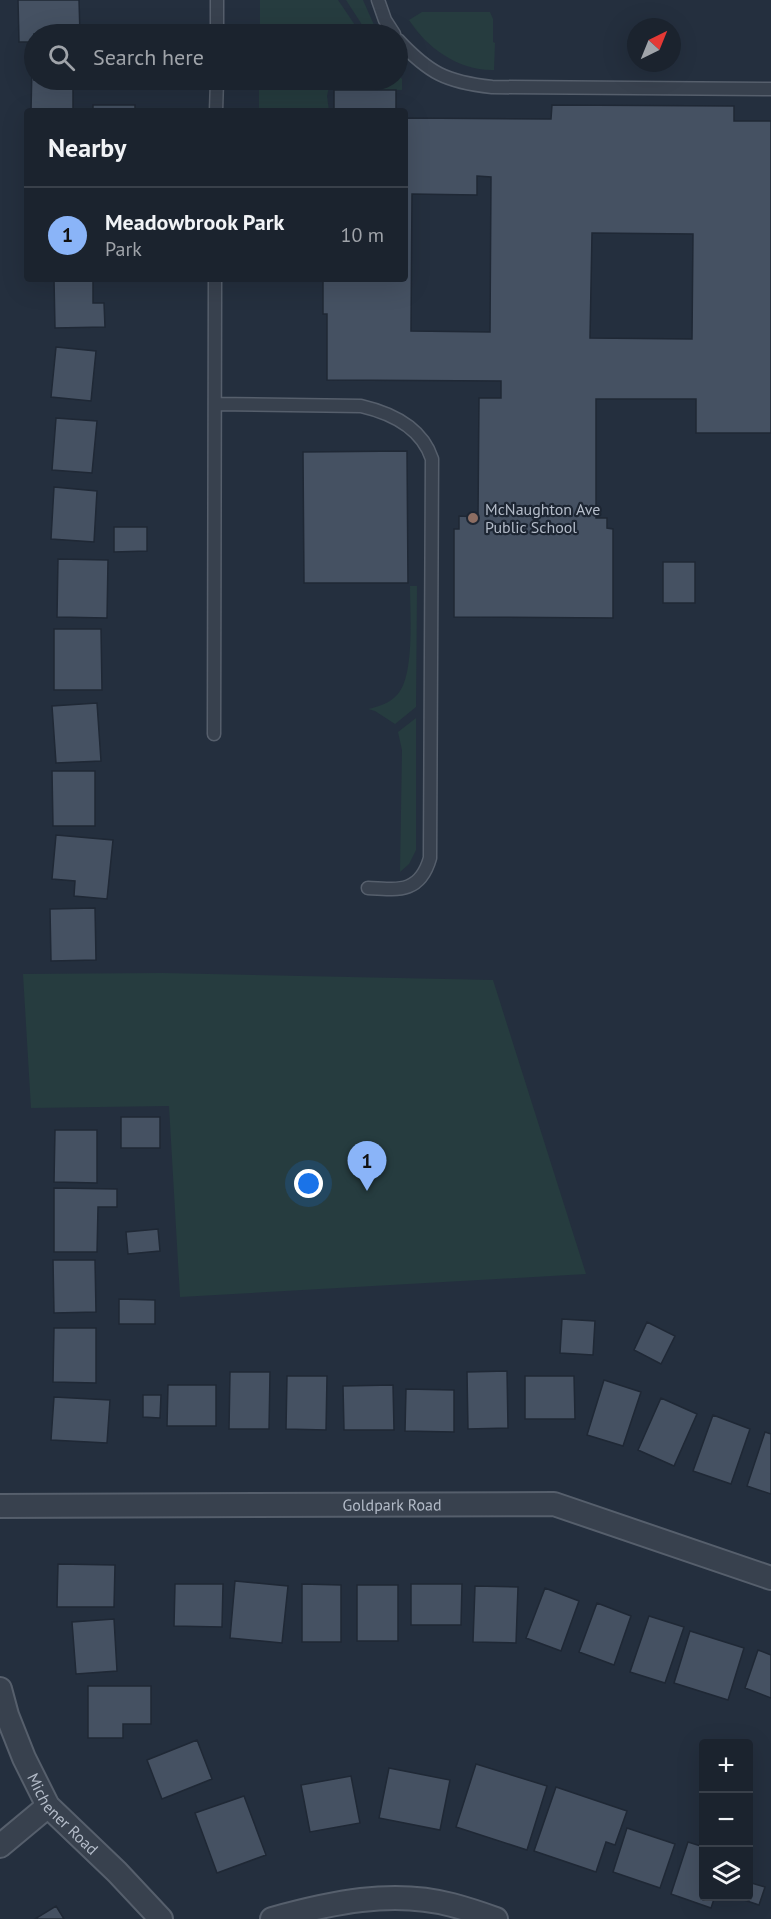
<!DOCTYPE html>
<html lang="en">
<head>
<meta charset="utf-8">
<style>
	body { margin:0; font-family:"PT Sans",sans-serif; background:#282f3a; color:#f1f3f6 }
	.controls { position:absolute; right:18px; bottom:18px; display:grid; overflow:hidden; border-radius:6px; box-shadow:0 6px 24px #0002 }
	.controls button { width:54px; height:54px; display:grid; place-items:center; padding:0; border:0; border-bottom:2px solid #39404a; background:#1b232e; color:#f1f3f6; font:30px sans-serif }
	.compass { position:absolute; left:627px; top:18px; width:54px; height:54px; border-radius:50%; background:#1b232e; box-shadow:0 6px 24px #0002; rotate:43deg }
	.you { position:absolute; left:309px; top:1184px; width:21px; height:21px; margin:-15px; border:4px solid #fff; border-radius:50%; background:#1a73e8; box-shadow:0 0 0 9px #1a73e833 }
	.badge { display:grid; place-items:center; width:39px; height:39px; border-radius:50%; background:#8ab4f8; color:#111; font-size:20px; font-weight:700 }
	.pin { position:absolute; translate:-50% -50px; filter:drop-shadow(0 2px 3px #0008) }
	.pin::after { content:''; position:absolute; top:32px; width:21px; height:18px; background:inherit; clip-path:polygon(0 0,100% 0,50% 100%) }
	.list { margin:0; padding:0; list-style:none }
	h2 { display:flex; justify-content:space-between; align-items:center; height:78px; margin:0; padding:0 24px; font-size:26px }
	h2 small { font-size:20px; font-weight:400; color:#a0a4aa }
	.list li { display:grid; grid-template-columns:39px 1fr auto; gap:18px; align-items:center; box-sizing:border-box; height:96px; padding:0 24px; border-top:2px solid #39404a }
	.list b { display:block; font-size:22px; white-space:nowrap }
	.list p { margin:0; font-size:20px; white-space:nowrap; color:#a0a4aa }
	.list em { font-size:20px; font-style:normal; color:#a0a4aa }
	.icon { flex:none; width:33px; height:33px; fill:none; stroke:currentColor; stroke-width:2; stroke-linecap:round; stroke-linejoin:round }
	.map { position:relative; flex:none; width:771px; height:1919px; overflow:hidden }
	.search { position:absolute; background:#1b232e; box-shadow:0 6px 24px #0002; left:24px; top:24px; width:384px; height:66px; display:flex; align-items:center; gap:15px; box-sizing:border-box; padding:0 21px; border-radius:33px; color:#a0a4aa; font-size:22px }
	.panel { position:absolute; background:#1b232e; box-shadow:0 6px 24px #0002; left:24px; top:108px; width:384px; height:174px; border-radius:6px }
	.map>svg:first-child { display:block }
	.green { fill:#263c3f }
	.building { fill:#455162; stroke:#1f2835; stroke-width:1.5; fill-rule:evenodd }
	.lines { fill:none; stroke-linecap:round; stroke-linejoin:round }
	.lane-casing { stroke:#565f6c; stroke-width:15 }
	.street-casing { stroke:#565f6c; stroke-width:26 }
	.lane { stroke:#38414e; stroke-width:12 }
	.street { stroke:#38414e; stroke-width:22 }
	.education-dot { fill:#8d6e63; stroke:#1d2633; stroke-width:2 }
	.labels { text-anchor:middle; dominant-baseline:central; stroke-width:4.5; stroke-linejoin:round; paint-order:stroke }
	.poi-label { font-size:16px; fill:#b4bcc9; stroke:#1d2633; text-anchor:start }
	.street-label { font-size:16px; fill:#b4bcc9; stroke:#1d2633 }
</style>
</head>
<body>
<div class="map">
<svg width="771" height="1919" viewBox="0 0 771 1919">
	<rect width="100%" height="100%" fill="#242f3e"/>
	<path class="green" d="M260,0H338L359,31L346,29H260Z
		M346,0H363L378,34H368Z
		M422,12H490L493,19V42L495,43L494,70C459,71 427,48 409,20Z
		M398,75L402,79V90L343,89L341,87L334,85L329,87L327,96L329,111H259V80H398Z
		M410,586H417L416,707L395,724L375,711L368,709C378,707 390,703 397,695C415,677 410,612 410,586Z
		M416,718V850L409,864L400,872L402,750L398,732Z
		M163,973L493,980L586,1274L180,1297L169,1106L31,1108L23,974Z"/>
	<path class="building" d="M18,0H79L80,34H34V42H19Z
		M32,66H34V80H73V111H31Z
		M334,90H396V111H334Z
		M93,105H135V111H93Z
		M552,105L734,106V121H771V433H696V399H596V518H607V528L613,529V618L454,617V529H459V516L478,517L479,398H501V381L327,380V314H323V279H405V118L551,119ZM477,176L491,177L490,332L411,331L412,194L477,195ZM592,233L693,234L692,339L590,338Z
		M54,279H93V303H104L105,327L55,328Z
		M56,347L96,351L91,401L51,397Z
		M56,418L97,421L92,473L52,470Z
		M407,451L408,583H304L303,452Z
		M54,487L97,491L94,542L51,539Z
		M114,527H147V551L114,552Z
		M58,559L108,560L107,618L57,617Z
		M663,562H695V603H663Z
		M54,629H101L102,690H54Z
		M97,703L101,761L56,763L52,706Z
		M52,771H95V826H53Z
		M56,835L113,840L107,899L74,896L75,881L52,879Z
		M95,908L96,960L51,961L50,909Z
		M121,1117H160V1148H121Z
		M55,1130H97V1183L54,1182Z
		M54,1188L117,1189V1207H98L97,1252H54Z
		M158,1229L160,1251L128,1254L126,1232Z
		M53,1260H95L96,1312L54,1313Z
		M119,1299L155,1300V1324H119Z
		M562,1319L595,1321L593,1355L560,1353Z
		M647,1322L675,1336L661,1364L634,1350Z
		M54,1328H96V1383L53,1382Z
		M507,1371L508,1428L468,1429L467,1372Z
		M230,1372H270L269,1429H229Z
		M287,1376H327L326,1430L286,1429Z
		M525,1376H574L575,1419H525Z
		M604,1380L641,1392L623,1446L587,1435Z
		M168,1385H216V1426H167Z
		M393,1385L394,1430H344L343,1386Z
		M406,1389L454,1390V1432L405,1431Z
		M143,1395H161L160,1418L143,1417Z
		M54,1397L110,1400L107,1443L51,1440Z
		M661,1398L697,1414L674,1466L638,1450Z
		M713,1415L750,1429L731,1484L693,1471Z
		M765,1432L771,1434V1494L747,1486Z
		M58,1564L115,1565L114,1607H57Z
		M235,1581L288,1586L282,1643L230,1638Z
		M175,1584H223L222,1627L174,1626Z
		M302,1584L341,1585V1642H302Z
		M411,1584H462L461,1625H411Z
		M357,1585H398V1641H357Z
		M475,1586L518,1587L516,1643L473,1642Z
		M545,1588L579,1601L561,1651L526,1638Z
		M597,1603L631,1616L614,1665L579,1652Z
		M649,1616L684,1627L665,1683L630,1672Z
		M114,1619L117,1671L76,1674L72,1622Z
		M690,1631L744,1648L728,1700L674,1683Z
		M758,1650L771,1655V1698L745,1688Z
		M88,1686H151V1724H123V1738H88Z
		M197,1740L212,1779L162,1799L147,1760Z
		M476,1764L547,1786L527,1850L456,1827Z
		M389,1768L450,1780L440,1830L379,1818Z
		M351,1776L360,1823L310,1832L301,1785Z
		M556,1787L627,1811L615,1845L606,1842L596,1872L534,1851Z
		M244,1796L266,1855L217,1873L195,1813Z
		M627,1828L675,1844L660,1888L613,1872Z
		M688,1842L704,1847V1896H715L711,1908L671,1894Z
		M748,1882L765,1887L759,1905L738,1898V1896H748Z
		M56,1906L64,1919H35Z"/>
	<g class="lines">
		<g class="lane-casing">
			<path id="lane" d="M378,0L385,20L394,34
				M217,34V0
				M398,40C429,73 446,82 492,87L771,89
				M216,111L217,80
				M215,404L361,406C391,413 422,428 432,459L430,858C420,893 399,890 368,888
				M214,734L215,279"/>
		</g>
		<g class="street-casing">
			<g id="street">
				<path id="s1" d="M0,1506L554,1504L771,1578"/>
				<path id="s2" d="M0,1689L7,1715L24,1758L48,1806L117,1872L161,1919"/>
				<path d="M0,1846L48,1806"/>
				<path d="M272,1919C330,1903 392,1889 452,1905C467,1909 482,1914 496,1919"/>
			</g>
		</g>
		<use href="#lane" class="lane"/>
		<use href="#street" class="street"/>
	</g>
	<circle class="education-dot" cx="473" cy="518" r="6"/>
	<g class="labels">
		<g class="poi-label">
			<text x="485" y="509">McNaughton Ave<tspan x="485" dy="18">Public School</tspan></text>
		</g>
		<g class="street-label">
			<text stroke="none"><textPath href="#s1" startOffset="392">Goldpark Road</textPath></text>
			<text stroke="none"><textPath href="#s2" startOffset="142">Michener Road</textPath></text>
		</g>
	</g>
</svg>
<div class="controls">
<button>+</button>
<button>−</button>
<button><svg class="icon" aria-label="layers" viewBox="0 0 24 24"><path d="M12 4l9 5-9 5-9-5zM3 14l9 5 9-5"/></svg></button>
</div>
<svg class="compass" viewBox="-18 -18 36 36"><path d="M0-13l5 13h-10z" fill="#e53935"/><path d="M0 13l5-13h-10z" fill="#a0a4aa"/></svg>
<div class="you"></div>
<div class="pin badge" style="left:367px;top:1191px">1</div>
<div class="search"><svg class="icon" aria-label="search" viewBox="0 0 24 24"><circle cx="10" cy="10" r="6"/><path d="M15 15l6 6"/></svg>Search here</div>
<section class="panel">
<h2>Nearby<small></small></h2>
<ul class="list">
<li><span class="badge">1</span><div><b>Meadowbrook Park</b><p>Park</p></div><em>10 m</em></li>
</ul>
</section>
</div>
</body>
</html>
